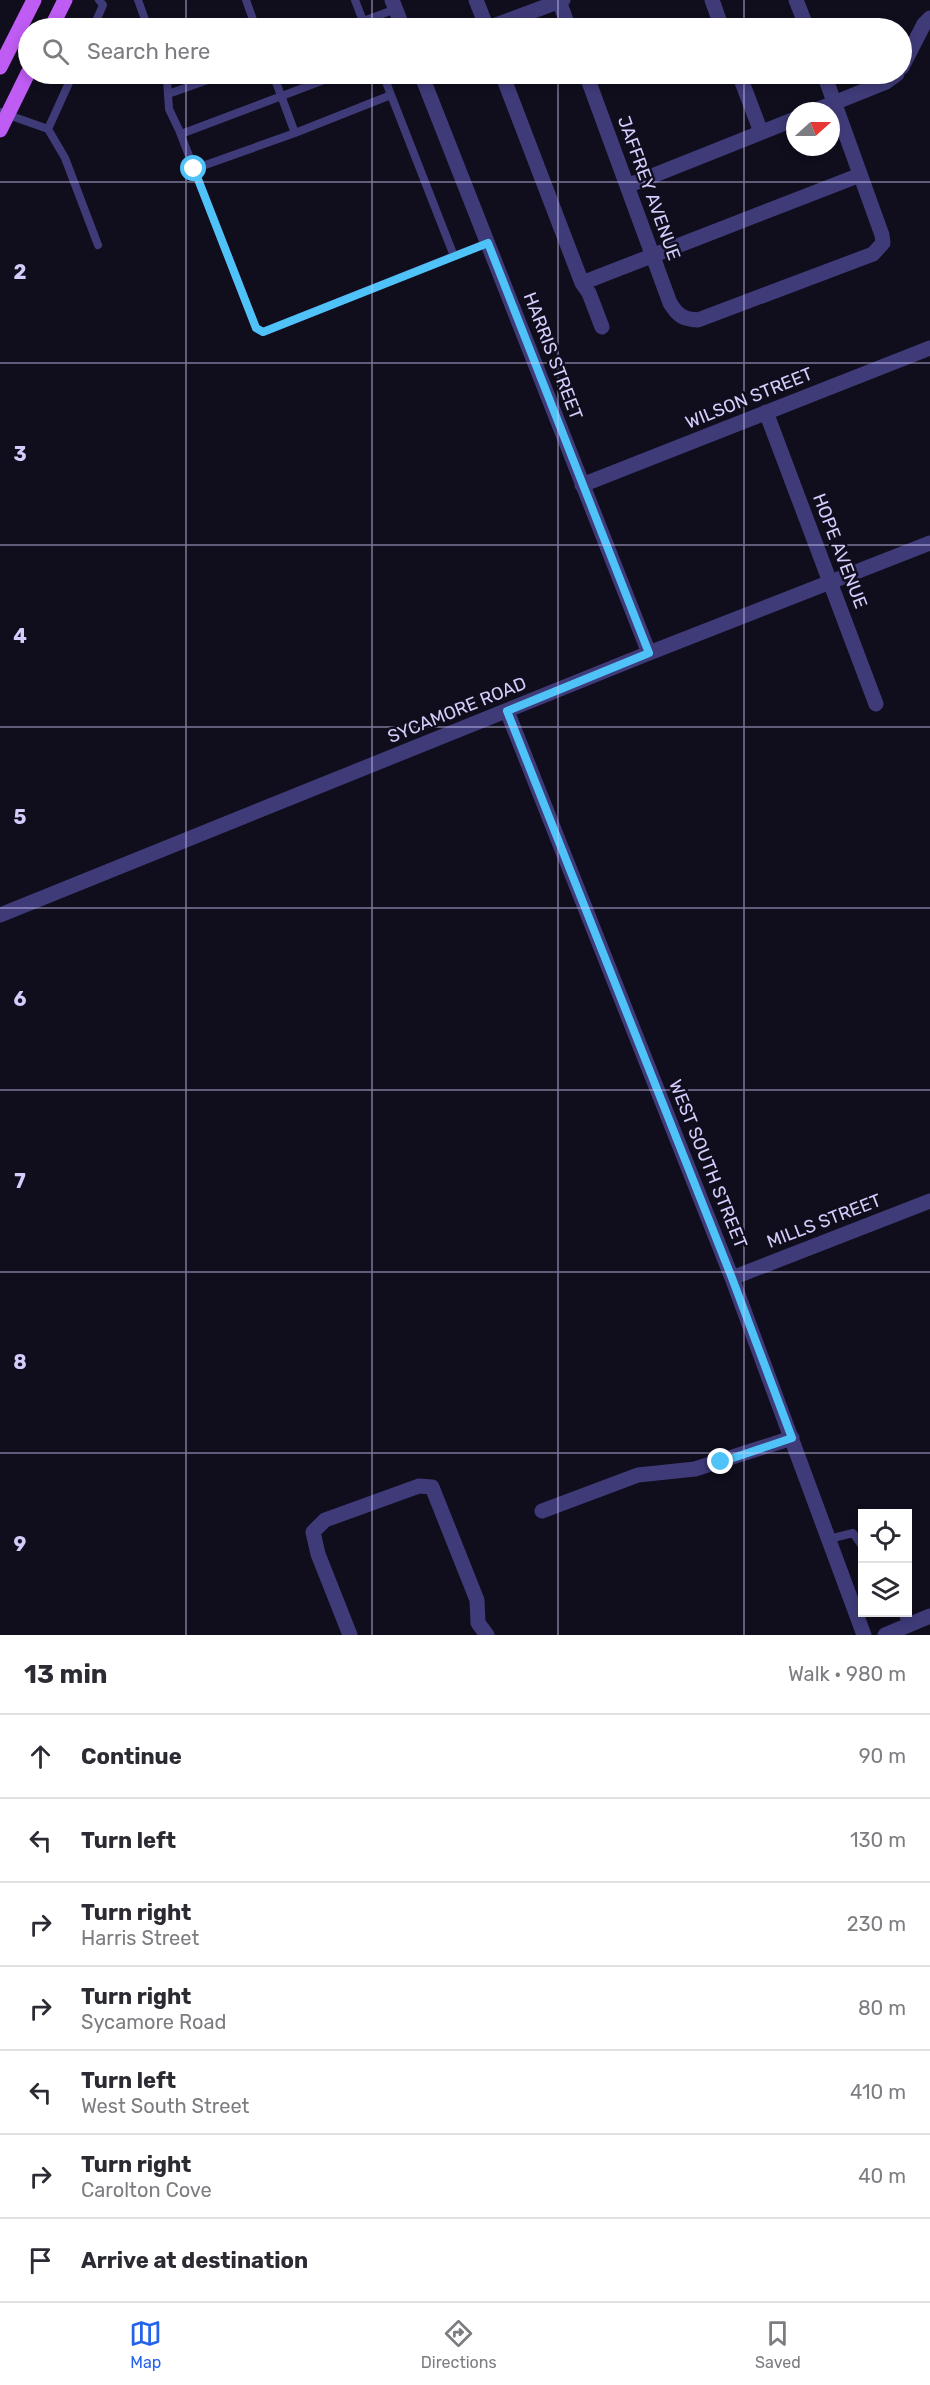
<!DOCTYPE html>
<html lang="en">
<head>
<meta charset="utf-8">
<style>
	body { margin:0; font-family:Rubik,sans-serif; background:#f2f2f3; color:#2b2b33 }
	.controls { position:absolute; right:18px; bottom:18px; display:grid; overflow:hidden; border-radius:0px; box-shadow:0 3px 9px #0003 }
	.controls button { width:54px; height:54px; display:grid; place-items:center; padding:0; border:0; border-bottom:2px solid #e1e1e2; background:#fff; color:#2b2b33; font:30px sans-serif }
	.compass { position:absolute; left:786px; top:102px; width:54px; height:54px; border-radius:50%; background:#fff; box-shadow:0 3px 9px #0003; rotate:69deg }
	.stop { position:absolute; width:18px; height:18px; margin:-14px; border:4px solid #4fc3f7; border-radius:50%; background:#fff }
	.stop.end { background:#4fc3f7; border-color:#fff; box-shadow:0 2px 6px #0008 }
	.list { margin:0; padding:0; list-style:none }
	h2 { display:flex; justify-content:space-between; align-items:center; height:78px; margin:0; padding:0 24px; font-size:26px }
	h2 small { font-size:20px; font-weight:400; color:#7c7c81 }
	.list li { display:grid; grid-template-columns:39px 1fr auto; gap:18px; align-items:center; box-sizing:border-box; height:84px; padding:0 24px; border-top:2px solid #e1e1e2 }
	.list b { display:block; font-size:22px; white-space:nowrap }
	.list p { margin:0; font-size:20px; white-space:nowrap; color:#7c7c81 }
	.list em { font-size:20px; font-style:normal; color:#7c7c81 }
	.icon { flex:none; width:33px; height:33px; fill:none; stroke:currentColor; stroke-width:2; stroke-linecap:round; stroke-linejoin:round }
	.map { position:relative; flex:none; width:930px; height:1635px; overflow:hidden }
	.search { position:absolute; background:#fff; box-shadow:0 3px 9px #0003; left:18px; right:18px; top:18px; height:66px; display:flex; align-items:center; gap:15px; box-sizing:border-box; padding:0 21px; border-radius:33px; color:#7c7c81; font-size:22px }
	.sheet { height:666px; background:#fff }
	nav { display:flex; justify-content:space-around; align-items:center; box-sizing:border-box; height:84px; border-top:2px solid #e1e1e2; background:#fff; font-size:16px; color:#7c7c81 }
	nav a { display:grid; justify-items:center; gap:3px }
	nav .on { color:#2563eb }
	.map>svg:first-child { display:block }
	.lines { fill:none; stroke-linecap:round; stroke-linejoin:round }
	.service { stroke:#3f3b79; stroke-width:8 }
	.minor { stroke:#3f3b79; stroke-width:15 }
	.primary { stroke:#bf5cf3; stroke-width:15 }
	.route { stroke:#4fc3f7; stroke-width:8 }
	.grid { fill:none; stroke:#d3cdfb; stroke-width:1.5; stroke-opacity:0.55 }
	.labels { text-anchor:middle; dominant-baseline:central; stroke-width:5; stroke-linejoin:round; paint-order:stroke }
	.street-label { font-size:18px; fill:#d3cdfb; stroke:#100d1d }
	.grid-label { font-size:20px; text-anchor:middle; font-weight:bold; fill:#d3cdfb; stroke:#100d1d; stroke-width:5; stroke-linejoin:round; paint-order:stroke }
</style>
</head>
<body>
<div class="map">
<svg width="930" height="1635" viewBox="0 0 930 1635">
	<rect width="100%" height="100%" fill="#100d1d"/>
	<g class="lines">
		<path class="service" d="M138,0L148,28
			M246,0L256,28
			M355,0L363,21L396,9
			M93,28L103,5L99,0
			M345,28L363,21L366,28
			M165,74L167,80L169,109L179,130L256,328L263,332L454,256L391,95L295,133L273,74
			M383,74L391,95
			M168,94L225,74
			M0,112L48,129L73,74
			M48,129L65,158L98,245
			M181,134L340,74
			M194,169L295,133
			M454,256L488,243
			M829,1539L853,1533L862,1546
			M902,1612L907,1626"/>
		<path class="minor" d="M392,0L403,28
			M476,0L487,28
			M712,0L722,28
			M796,0L807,28
			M559,1L569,28
			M488,28L563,0
			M902,67L924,24L930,18
			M421,74L649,653
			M502,74L582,283L589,293L602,327
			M586,74L670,303C678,316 683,319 698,320L873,254L883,243L882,235L824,74
			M739,74L761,132
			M814,111L886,82L897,74
			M627,186L795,119
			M582,283L860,175
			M766,412L876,704
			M582,485L930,348
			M507,711L732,1278L864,1635
			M0,915L649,653L930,543
			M732,1278L930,1201
			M542,1511L638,1475L695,1469L792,1438
			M350,1635L318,1554L313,1532L325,1520L419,1486L432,1487L477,1600L478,1623L487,1635
			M885,1635L930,1616"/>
		<path class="primary" d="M51,28L65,0
			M0,67L34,0
			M0,130L28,73"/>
	</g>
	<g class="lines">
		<path class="route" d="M194,169L256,328L263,332L488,243L649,653L507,711L732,1278L792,1438L721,1462"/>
	</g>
	<path class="grid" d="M186,0V28M372,0V28M558,0V28M744,0V28M186,74V1635M372,74V1635M558,74V1635M744,74V1635M0,182H930M0,363H930M0,545H930M0,727H930M0,908H930M0,1090H930M0,1272H930M0,1453H930"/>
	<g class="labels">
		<g class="street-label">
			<text transform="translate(649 188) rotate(70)">JAFFREY AVENUE</text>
			<text transform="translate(553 356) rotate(69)">HARRIS STREET</text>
			<text transform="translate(749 398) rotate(-22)">WILSON STREET</text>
			<text transform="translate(840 551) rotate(69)">HOPE AVENUE</text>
			<text transform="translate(457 710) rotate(-22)">SYCAMORE ROAD</text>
			<text transform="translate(708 1164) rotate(68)">WEST SOUTH STREET</text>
			<text transform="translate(824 1221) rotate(-21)">MILLS STREET</text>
		</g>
	</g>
	<g class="grid-label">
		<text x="20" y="279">2</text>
		<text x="20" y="461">3</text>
		<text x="20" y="643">4</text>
		<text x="20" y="824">5</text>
		<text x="20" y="1006">6</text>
		<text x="20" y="1188">7</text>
		<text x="20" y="1369">8</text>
		<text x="20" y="1551">9</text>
	</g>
</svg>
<div class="controls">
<button><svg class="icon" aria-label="locate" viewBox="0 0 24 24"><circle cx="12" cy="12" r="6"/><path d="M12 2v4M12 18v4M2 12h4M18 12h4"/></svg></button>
<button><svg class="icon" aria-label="layers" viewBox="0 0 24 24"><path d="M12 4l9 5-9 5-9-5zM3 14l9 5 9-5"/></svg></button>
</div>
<svg class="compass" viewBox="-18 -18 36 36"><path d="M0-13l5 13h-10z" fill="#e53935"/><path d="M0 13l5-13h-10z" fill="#7c7c81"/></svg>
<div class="stop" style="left:194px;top:169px"></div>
<div class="stop end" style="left:721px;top:1462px"></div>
<div class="search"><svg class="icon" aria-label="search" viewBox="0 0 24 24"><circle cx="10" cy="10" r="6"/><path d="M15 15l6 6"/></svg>Search here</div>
</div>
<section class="sheet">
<h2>13 min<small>Walk · 980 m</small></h2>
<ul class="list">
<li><svg class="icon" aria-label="ahead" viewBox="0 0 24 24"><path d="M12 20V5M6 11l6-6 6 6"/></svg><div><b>Continue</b></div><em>90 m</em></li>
<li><svg class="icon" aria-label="left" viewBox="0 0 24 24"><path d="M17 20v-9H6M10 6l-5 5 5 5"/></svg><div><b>Turn left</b></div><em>130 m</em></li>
<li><svg class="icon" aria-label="right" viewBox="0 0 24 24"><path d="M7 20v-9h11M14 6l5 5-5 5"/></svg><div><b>Turn right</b><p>Harris Street</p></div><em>230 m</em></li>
<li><svg class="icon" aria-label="right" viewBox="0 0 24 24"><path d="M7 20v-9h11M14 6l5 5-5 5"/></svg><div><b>Turn right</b><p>Sycamore Road</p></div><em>80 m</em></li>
<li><svg class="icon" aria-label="left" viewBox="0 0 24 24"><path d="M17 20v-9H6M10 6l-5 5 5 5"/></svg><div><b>Turn left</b><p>West South Street</p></div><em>410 m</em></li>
<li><svg class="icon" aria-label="right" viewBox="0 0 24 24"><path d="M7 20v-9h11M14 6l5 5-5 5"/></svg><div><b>Turn right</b><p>Carolton Cove</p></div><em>40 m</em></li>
<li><svg class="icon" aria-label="arrive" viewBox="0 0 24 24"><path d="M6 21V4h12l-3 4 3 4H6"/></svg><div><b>Arrive at destination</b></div></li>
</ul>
</section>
<nav>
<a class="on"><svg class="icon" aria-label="map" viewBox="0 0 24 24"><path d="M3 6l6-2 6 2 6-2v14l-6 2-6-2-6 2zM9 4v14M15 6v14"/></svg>Map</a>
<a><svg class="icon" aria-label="directions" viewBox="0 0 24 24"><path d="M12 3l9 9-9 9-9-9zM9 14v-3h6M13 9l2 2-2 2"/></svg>Directions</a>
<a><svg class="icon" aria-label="saved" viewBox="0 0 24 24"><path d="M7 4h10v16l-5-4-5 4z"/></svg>Saved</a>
</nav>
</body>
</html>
